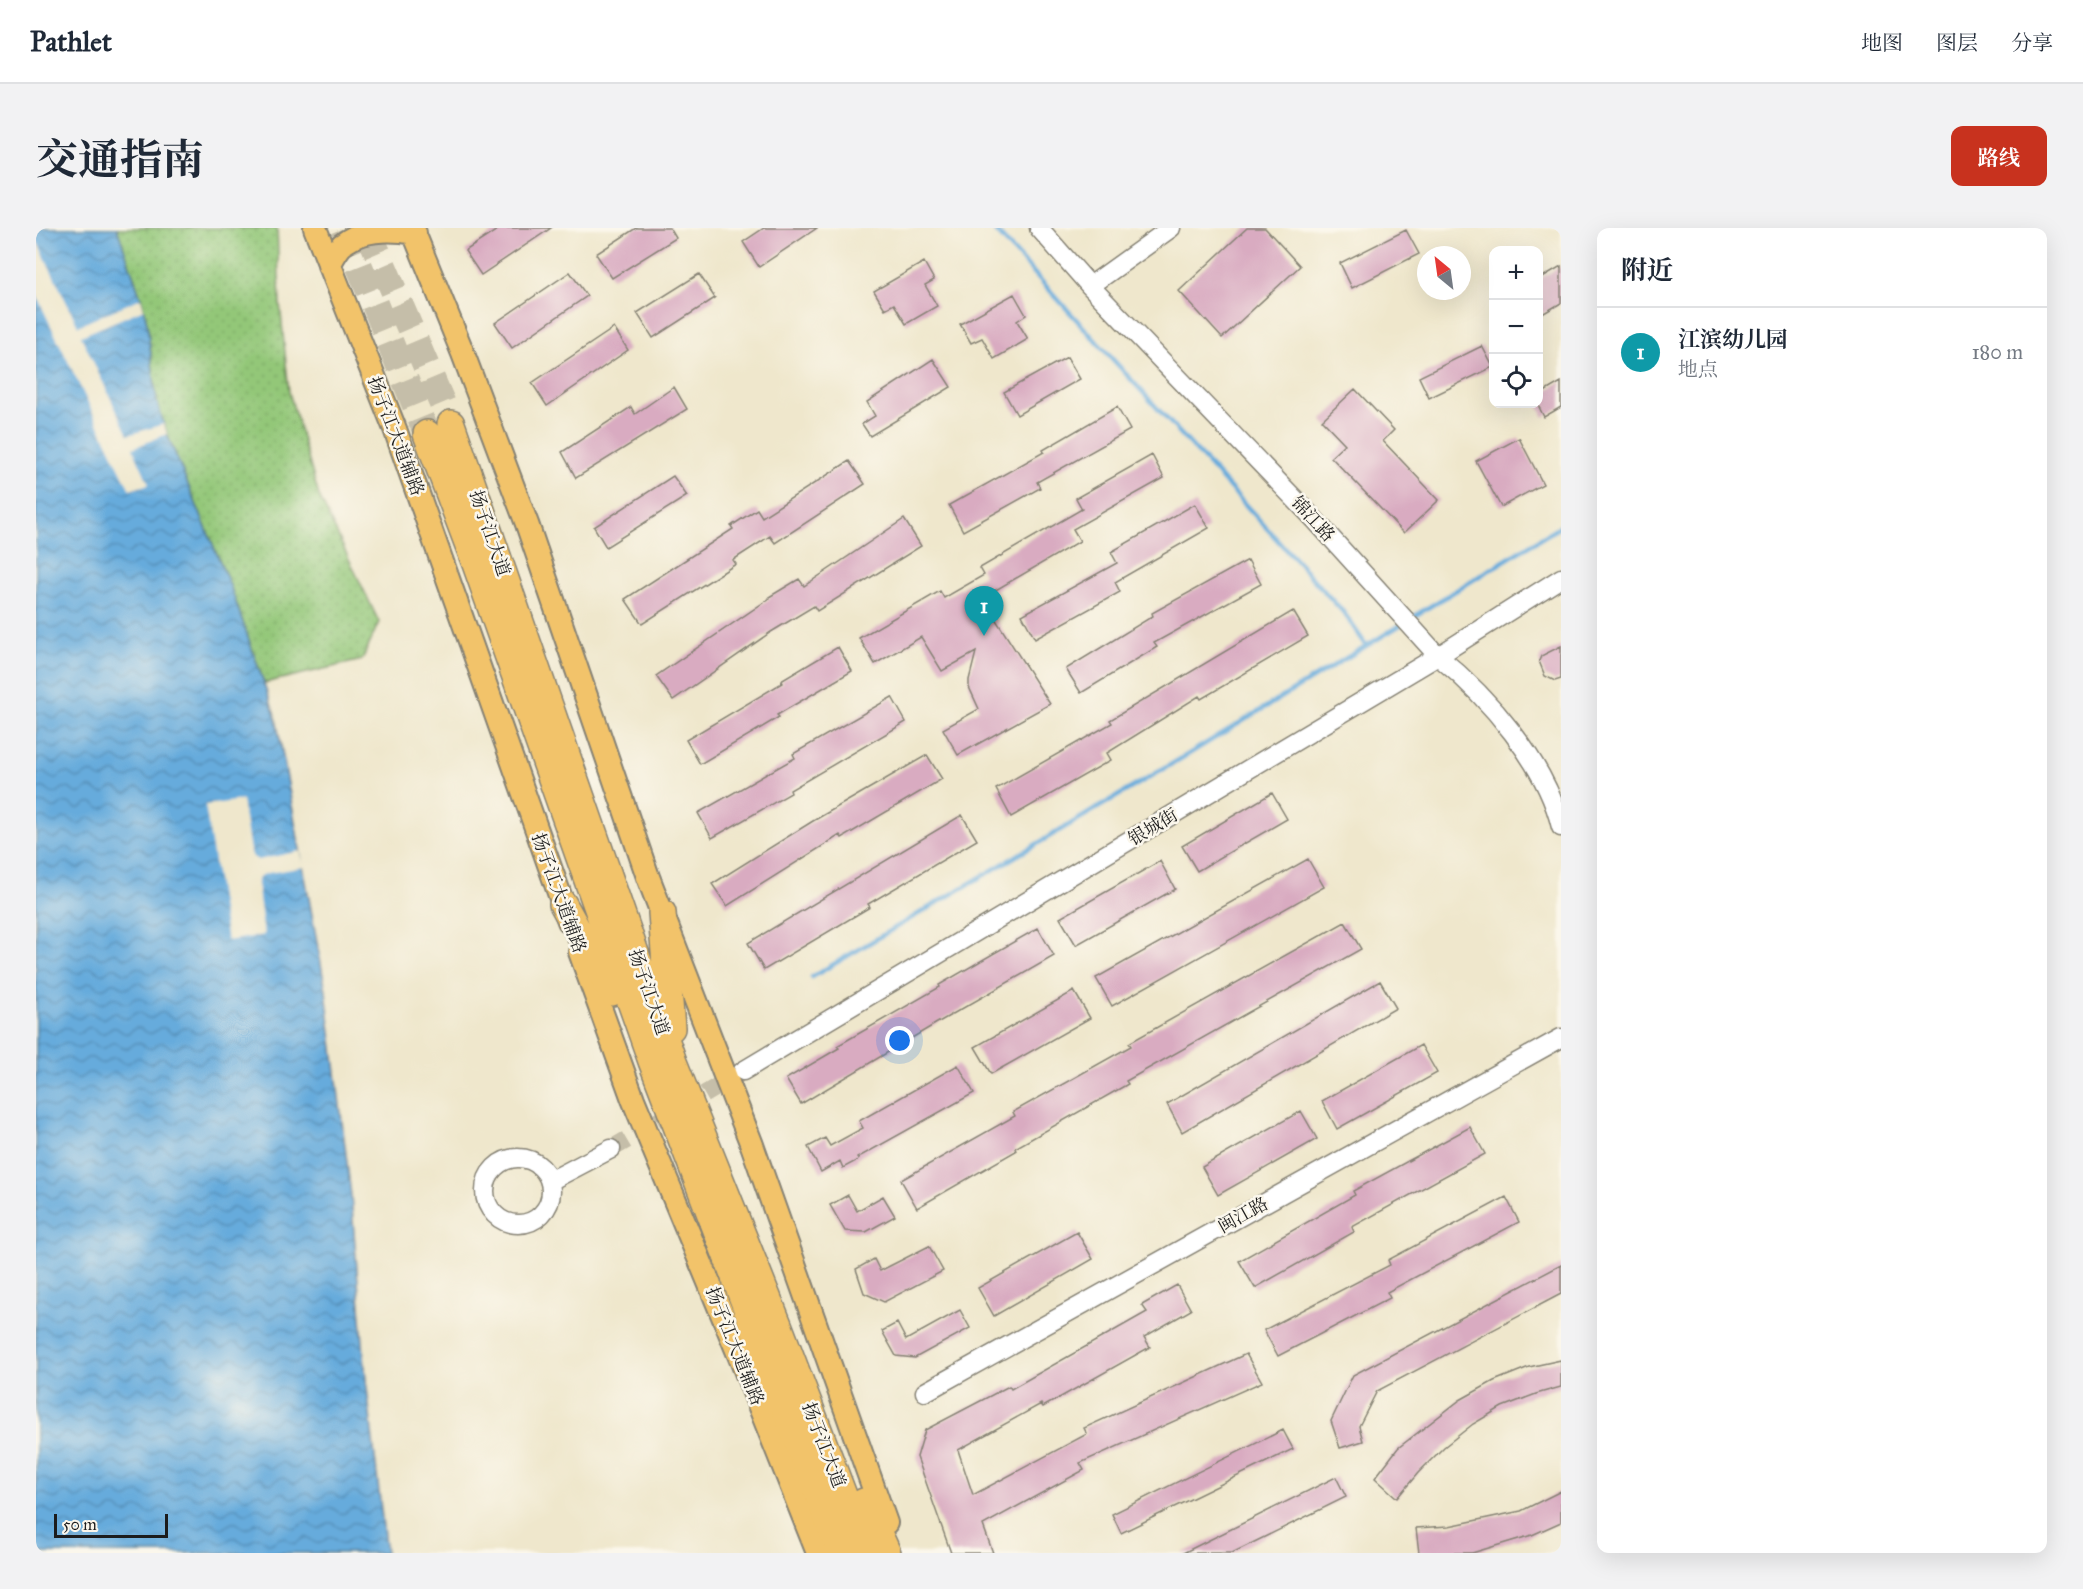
<!DOCTYPE html>
<html lang="zh">
<head>
<meta charset="utf-8">
<style>
	body { margin:0; font-family:"IM FELL Great Primer","Noto Serif SC",serif; background:#f2f2f3; color:#1f2937 }
	.controls { position:absolute; right:18px; top:18px; display:grid; overflow:hidden; border-radius:12px; box-shadow:0 6px 24px #0002 }
	.controls button { width:54px; height:54px; display:grid; place-items:center; padding:0; border:0; border-bottom:2px solid #e0e1e3; background:#fff; color:#1f2937; font:30px sans-serif }
	.compass { position:absolute; left:1381px; top:18px; width:54px; height:54px; border-radius:50%; background:#fff; box-shadow:0 6px 24px #0002; rotate:331deg }
	.scale { position:absolute; left:18px; bottom:15px; width:114px; box-sizing:border-box; padding-left:6px; border:3px solid #1c1c1c; border-top:0; font-size:16px; line-height:21px; white-space:nowrap; color:#1c1c1c; -webkit-text-stroke:4px #fbf7ec; paint-order:stroke }
	.you { position:absolute; left:864px; top:813px; width:21px; height:21px; margin:-15px; border:4px solid #fff; border-radius:50%; background:#1a73e8; box-shadow:0 0 0 9px #1a73e833 }
	.badge { display:grid; place-items:center; width:39px; height:39px; border-radius:50%; background:#c8321e; color:#fff; font-size:20px; font-weight:700 }
	.pin { position:absolute; translate:-50% -50px; filter:drop-shadow(0 2px 3px #0008) }
	.pin::after { content:''; position:absolute; top:32px; width:21px; height:18px; background:inherit; clip-path:polygon(0 0,100% 0,50% 100%) }
	.list { margin:0; padding:0; list-style:none }
	h2 { display:flex; justify-content:space-between; align-items:center; height:78px; margin:0; padding:0 24px; font-size:26px }
	h2 small { font-size:20px; font-weight:400; color:#747a83 }
	.list li { display:grid; grid-template-columns:39px 1fr auto; gap:18px; align-items:center; box-sizing:border-box; height:90px; padding:0 24px; border-top:2px solid #e0e1e3 }
	.list b { display:block; font-size:22px; white-space:nowrap }
	.list p { margin:0; font-size:20px; white-space:nowrap; color:#747a83 }
	.list em { font-size:20px; font-style:normal; color:#747a83 }
	.icon { flex:none; width:33px; height:33px; fill:none; stroke:currentColor; stroke-width:2; stroke-linecap:round; stroke-linejoin:round }
	.map { position:relative; flex:none; width:1525px; height:1325px; overflow:hidden; border-radius:12px }
	header { display:flex; align-items:center; gap:36px; box-sizing:border-box; height:84px; padding:0 30px; background:#fff; border-bottom:2px solid #e0e1e3 }
	header strong { font-size:28px }
	nav { display:flex; gap:33px; margin-inline-start:auto; font-size:21px }
	.intro { display:flex; align-items:center; justify-content:space-between; box-sizing:border-box; height:144px; padding:0 36px }
	h1 { margin:0; font-size:42px }
	.button { padding:15px 27px; border-radius:12px; background:#c8321e; color:#fff; font-size:21px; font-weight:700 }
	main { display:flex; gap:36px; padding:0 36px }
	aside { flex:1; background:#fff; border-radius:12px; box-shadow:0 6px 24px #0002 }
	.map>svg:first-child { display:block }
	.park { fill:url(#park-dots); stroke:#58724a; stroke-width:1.5 }
	.water { fill:url(#water-waves); stroke:#41647c; stroke-width:1.5 }
	.pier { fill:#efe7cc }
	.lines { fill:none; stroke-linecap:round; stroke-linejoin:round }
	.stream { stroke:#66abdc; stroke-width:4.5 }
	.building { fill:#d9abc1 }
	.minor-tunnel { stroke:#c5bea9; stroke-width:18; stroke-dasharray:18 9; stroke-linecap:butt }
	.highway-tunnel { stroke:#c5bea9; stroke-width:27; stroke-dasharray:27 14; stroke-linecap:butt }
	.minor-casing { stroke:#868274; stroke-width:21 }
	.major-casing { stroke:#868274; stroke-width:26 }
	.highway-casing { stroke:#868274; stroke-width:30 }
	.minor { stroke:#fff; stroke-width:18 }
	.major { stroke:#f2c36a; stroke-width:22 }
	.highway { stroke:#f2c36a; stroke-width:27 }
	.labels { text-anchor:middle; dominant-baseline:central; stroke-width:5; stroke-linejoin:round; paint-order:stroke }
	.street-label { font-size:18px; fill:#1c1c1c; stroke:#fbf7ec }
</style>
</head>
<body>
<header>
<strong>Pathlet</strong>
<nav><a>地图</a><a>图层</a><a>分享</a></nav>
</header>
<div class="intro"><h1>交通指南</h1><a class="button">路线</a></div>
<main>
<div class="map">
<svg width="1525" height="1325" viewBox="0 0 1525 1325">
	<defs>
		<pattern id="park-dots" width="8" height="8" patternUnits="userSpaceOnUse" patternTransform="scale(1.5)"><rect width="8" height="8" fill="#93c778"/><path d="M2 2h.1M6 6h.1" fill="none" stroke="#7eaa67" stroke-width="1.8" stroke-linecap="round"/></pattern>
		<pattern id="water-waves" width="16" height="10" patternUnits="userSpaceOnUse" patternTransform="scale(1.5)"><rect width="16" height="10" fill="#66abdc"/><path d="M0 5q4-4 8 0t8 0" fill="none" stroke="#538ab2"/></pattern>
	</defs>
	<rect width="100%" height="100%" fill="#fbf7ec"/>
	<filter id="ink" filterUnits="userSpaceOnUse"><feTurbulence type="fractalNoise" baseFrequency=".0167" numOctaves="2"/><feDisplacementMap in="SourceGraphic" scale="12" xChannelSelector="R" yChannelSelector="G"/><feConvolveMatrix kernelMatrix="1 2 1 2 8 2 1 2 1" color-interpolation-filters="sRGB"/></filter>
	<filter id="wash" filterUnits="userSpaceOnUse"><feTurbulence type="fractalNoise" baseFrequency=".008" numOctaves="4" result="noise"/><feDisplacementMap in="SourceGraphic" scale="24" xChannelSelector="R" yChannelSelector="G"/><feGaussianBlur stdDeviation="1.35" result="paint"/><feColorMatrix in="noise" values="0 0 0 0 0 0 0 0 0 0 0 0 0 0 0 0 0 1.4 0 .05"/><feComposite in="paint" operator="in"/></filter>
	<g filter="url(#wash)">
		<rect width="100%" height="100%" fill="#efe7cc"/>
		<path class="park" d="M81,0H241L244,75L253,164L283,268L343,394L326,432L228,455L195,360L131,206L121,174L111,95L105,70Z"/>
		<path class="water" d="M0,0H81L105,70L111,95L121,174L131,206L195,360L240,490L290,763L315,967L330,1151L350,1325H0Z"/>
		<path class="pier" d="M0,11L42,98L105,70L108,81L45,108L92,207L128,196L131,206L97,220L113,256L94,262L14,96L0,66Z
			M206,572L214,622L217,629L222,632L264,623L269,639L232,645L224,648L221,654L228,707L191,713L169,577Z"/>
		<g class="lines">
			<path class="stream" d="M957,0L1308,385L1330,417
				M1375,390L1525,298
				M776,749L1151,527L1366,396"/>
		</g>
		<g id="blocks">
			<path class="building" d="M464,0H515L445,47L429,23Z
				M600,0H634L640,10L576,50L560,26Z
				M728,0H781L723,39L707,14Z
				M1211,0H1229L1264,38L1186,110L1143,63Z
				M1370,2L1383,26L1316,60L1304,35Z
				M888,34L898,52L889,57L901,78L870,96L858,76L849,81L838,63Z
				M1525,38V75L1503,88V51Z
				M534,44L551,68L476,120L459,95Z
				M663,46L679,70L617,110L601,85Z
				M978,66L990,87L981,93L992,111L958,131L946,110L935,115L924,96Z
				M578,100L592,122L511,178L496,155Z
				M1446,118L1457,139L1393,170L1383,149Z
				M1031,129L1044,151L981,187L968,164Z
				M897,131L915,159L834,208L826,196L839,188L831,174Z
				M1525,154V179L1508,189L1503,179V167Z
				M638,159L651,181L540,250L526,224L595,179L599,186Z
				M1319,161L1358,202L1347,213L1403,272L1368,305L1295,229L1309,216L1286,192Z
				M1081,179L1094,202L1001,254L1004,260L927,303L913,277L1008,224L1007,222Z
				M1483,210L1507,256L1465,279L1440,233Z
				M1116,227L1128,250L1037,301L1044,313L946,370L1014,476L922,527L907,501L943,481L933,459V452L940,424L906,443L885,409L839,436L823,410L904,363L908,370L948,347L944,340L1046,281L1040,270Z
				M813,233L829,256L739,315L734,308L697,332L700,336L606,396L589,371L697,301L695,298L721,281L726,289Z
				M637,248L651,268L570,319L558,299Z
				M1159,276L1173,300L1079,354L1084,364L999,411L986,387L1081,335L1075,324Z
				M868,291L885,318L781,383L778,378L735,404L637,472L620,448L734,370L733,369L763,351L768,358Z
				M1212,332L1225,356L1118,415L1121,419L1045,465L1030,441L1117,388L1116,385Z
				M1257,383L1272,408L1165,471L1163,468L1071,525L1075,532L975,589L960,561L1076,495L1074,492Z
				M1525,418V451L1519,453L1509,448L1503,433L1505,428Z
				M802,419L816,443L741,487L743,489L664,536L650,512L746,455L745,453Z
				M856,469L870,494L754,562L755,565L676,610L662,585L759,530L757,526Z
				M891,527L906,551L806,610L804,607L691,678L676,656L777,593Z
				M1236,565L1251,591L1161,643L1146,618Z
				M926,587L941,612L832,676L834,679L728,742L712,715Z
				M1272,631L1288,659L1076,778L1060,750Z
				M1124,633L1139,661L1040,717L1024,690Z
				M1309,694L1325,721L1090,853L1092,856L979,920L980,923L881,980L865,952L979,888L977,884L1095,818L1093,815Z
				M1002,700L1018,728L901,795L765,876L750,851L803,820L801,818L904,759L903,757Z
				M1344,753L1360,780L1146,904L1131,876Z
				M1038,763L1054,790L955,846L939,819Z
				M1385,817L1401,845L1301,901L1286,873Z
				M922,837L938,865L821,930L822,932L807,940L804,933L785,944L772,919L789,910L794,918L827,900L823,893Z
				M1265,883L1281,911L1182,967L1166,939Z
				M1434,899L1449,926L1316,999L1318,1004L1219,1060L1203,1033L1319,967L1317,963Z
				M812,967L821,983L847,968L859,988L830,1004L809,1003L794,977Z
				M1470,969L1483,994L1351,1064L1354,1070L1242,1128L1228,1102L1354,1037L1352,1032Z
				M1041,1004L1057,1031L958,1088L942,1060Z
				M893,1018L907,1043L848,1074L828,1065L820,1041L838,1031L844,1043Z
				M1525,1037V1066L1341,1163L1323,1198L1327,1213L1304,1220L1295,1193L1317,1147Z
				M1141,1057L1155,1082L1108,1109L1114,1119L1007,1179L1005,1176L922,1222L937,1267L1051,1206L1048,1200L1210,1126L1226,1154L1044,1235L1048,1242L947,1297L957,1325H915L881,1229L889,1202L973,1158L975,1161L1111,1084L1106,1077Z
				M924,1082L934,1100L879,1130L860,1128L846,1103L861,1095L870,1112Z
				M1525,1132V1159L1500,1166L1466,1179L1437,1196L1408,1219L1382,1245L1361,1270L1339,1250L1362,1220L1424,1172L1458,1153L1493,1139Z
				M1247,1202L1257,1221L1085,1305L1076,1286Z
				M1300,1249L1310,1269L1196,1325H1147Z
				M1525,1263V1294L1496,1307L1436,1325H1383L1380,1300L1413,1298L1485,1283Z"/>
		</g>
	</g>
	<g filter="url(#ink)">
		<use href="#blocks" fill-opacity="0" stroke="#868274" stroke-width="1.5"/>
		<g class="lines">
			<path class="minor-tunnel" d="M575,921L703,846"/>
			<path class="highway-tunnel" d="M308,0L391,206
				M331,0L415,196"/>
			<g class="minor-casing">
				<path id="minor" d="M1003,0L1054,58L1279,292L1402,428C1452,469 1510,535 1525,599
					M1054,58L1135,0
					M707,843L1402,428L1525,350
					M449 963a33 33 0 1 1 66 0a33 33 0 1 1-66 0Z
					M514,953L575,921
					M889,1164L1525,810"/>
			</g>
			<g class="major-casing">
				<path id="major" d="M279,0L359,201L533,693
					M376,0L426,123L491,296L612,649L716,917L850,1295
					M293,37C297,30 301,22 306,17C326,0 355,1 379,5
					M544,724L597,871L706,1134L782,1325"/>
			</g>
			<g class="highway-casing">
				<path id="highway" d="M415,196L637,834L743,1099L829,1325
					M391,206L440,336L616,833L805,1325
					M527,676L576,764
					M626,685L635,800
					M828,1274L851,1325"/>
			</g>
			<use href="#minor" class="minor"/>
			<use href="#major" class="major"/>
			<use href="#highway" class="highway"/>
		</g>
	</g>
	<g class="labels">
		<g class="street-label">
			<text transform="translate(360 208) rotate(69)">扬子江大道辅路</text>
			<text transform="translate(1277 291) rotate(47)">锦江路</text>
			<text transform="translate(454 305) rotate(71)">扬子江大道</text>
			<text transform="translate(1117 599) rotate(-31)">银城街</text>
			<text transform="translate(523 665) rotate(70)">扬子江大道辅路</text>
			<text transform="translate(613 764) rotate(71)">扬子江大道</text>
			<text transform="translate(1207 987) rotate(-29)">闽江路</text>
			<text transform="translate(699 1118) rotate(68)">扬子江大道辅路</text>
			<text transform="translate(788 1217) rotate(69)">扬子江大道</text>
		</g>
	</g>
</svg>
<div class="controls">
<button>+</button>
<button>−</button>
<button><svg class="icon" aria-label="locate" viewBox="0 0 24 24"><circle cx="12" cy="12" r="6"/><path d="M12 2v4M12 18v4M2 12h4M18 12h4"/></svg></button>
</div>
<svg class="compass" viewBox="-18 -18 36 36"><path d="M0-13l5 13h-10z" fill="#e53935"/><path d="M0 13l5-13h-10z" fill="#747a83"/></svg>
<div class="scale">50 m</div>
<div class="you"></div>
<div class="pin badge" style="left:948px;top:408px;background:#0f9aa8">1</div>
</div>
<aside>
<h2>附近<small></small></h2>
<ul class="list">
<li><span class="badge" style="background:#0f9aa8">1</span><div><b>江滨幼儿园</b><p>地点</p></div><em>180 m</em></li>
</ul>
</aside>
</main>
</body>
</html>
